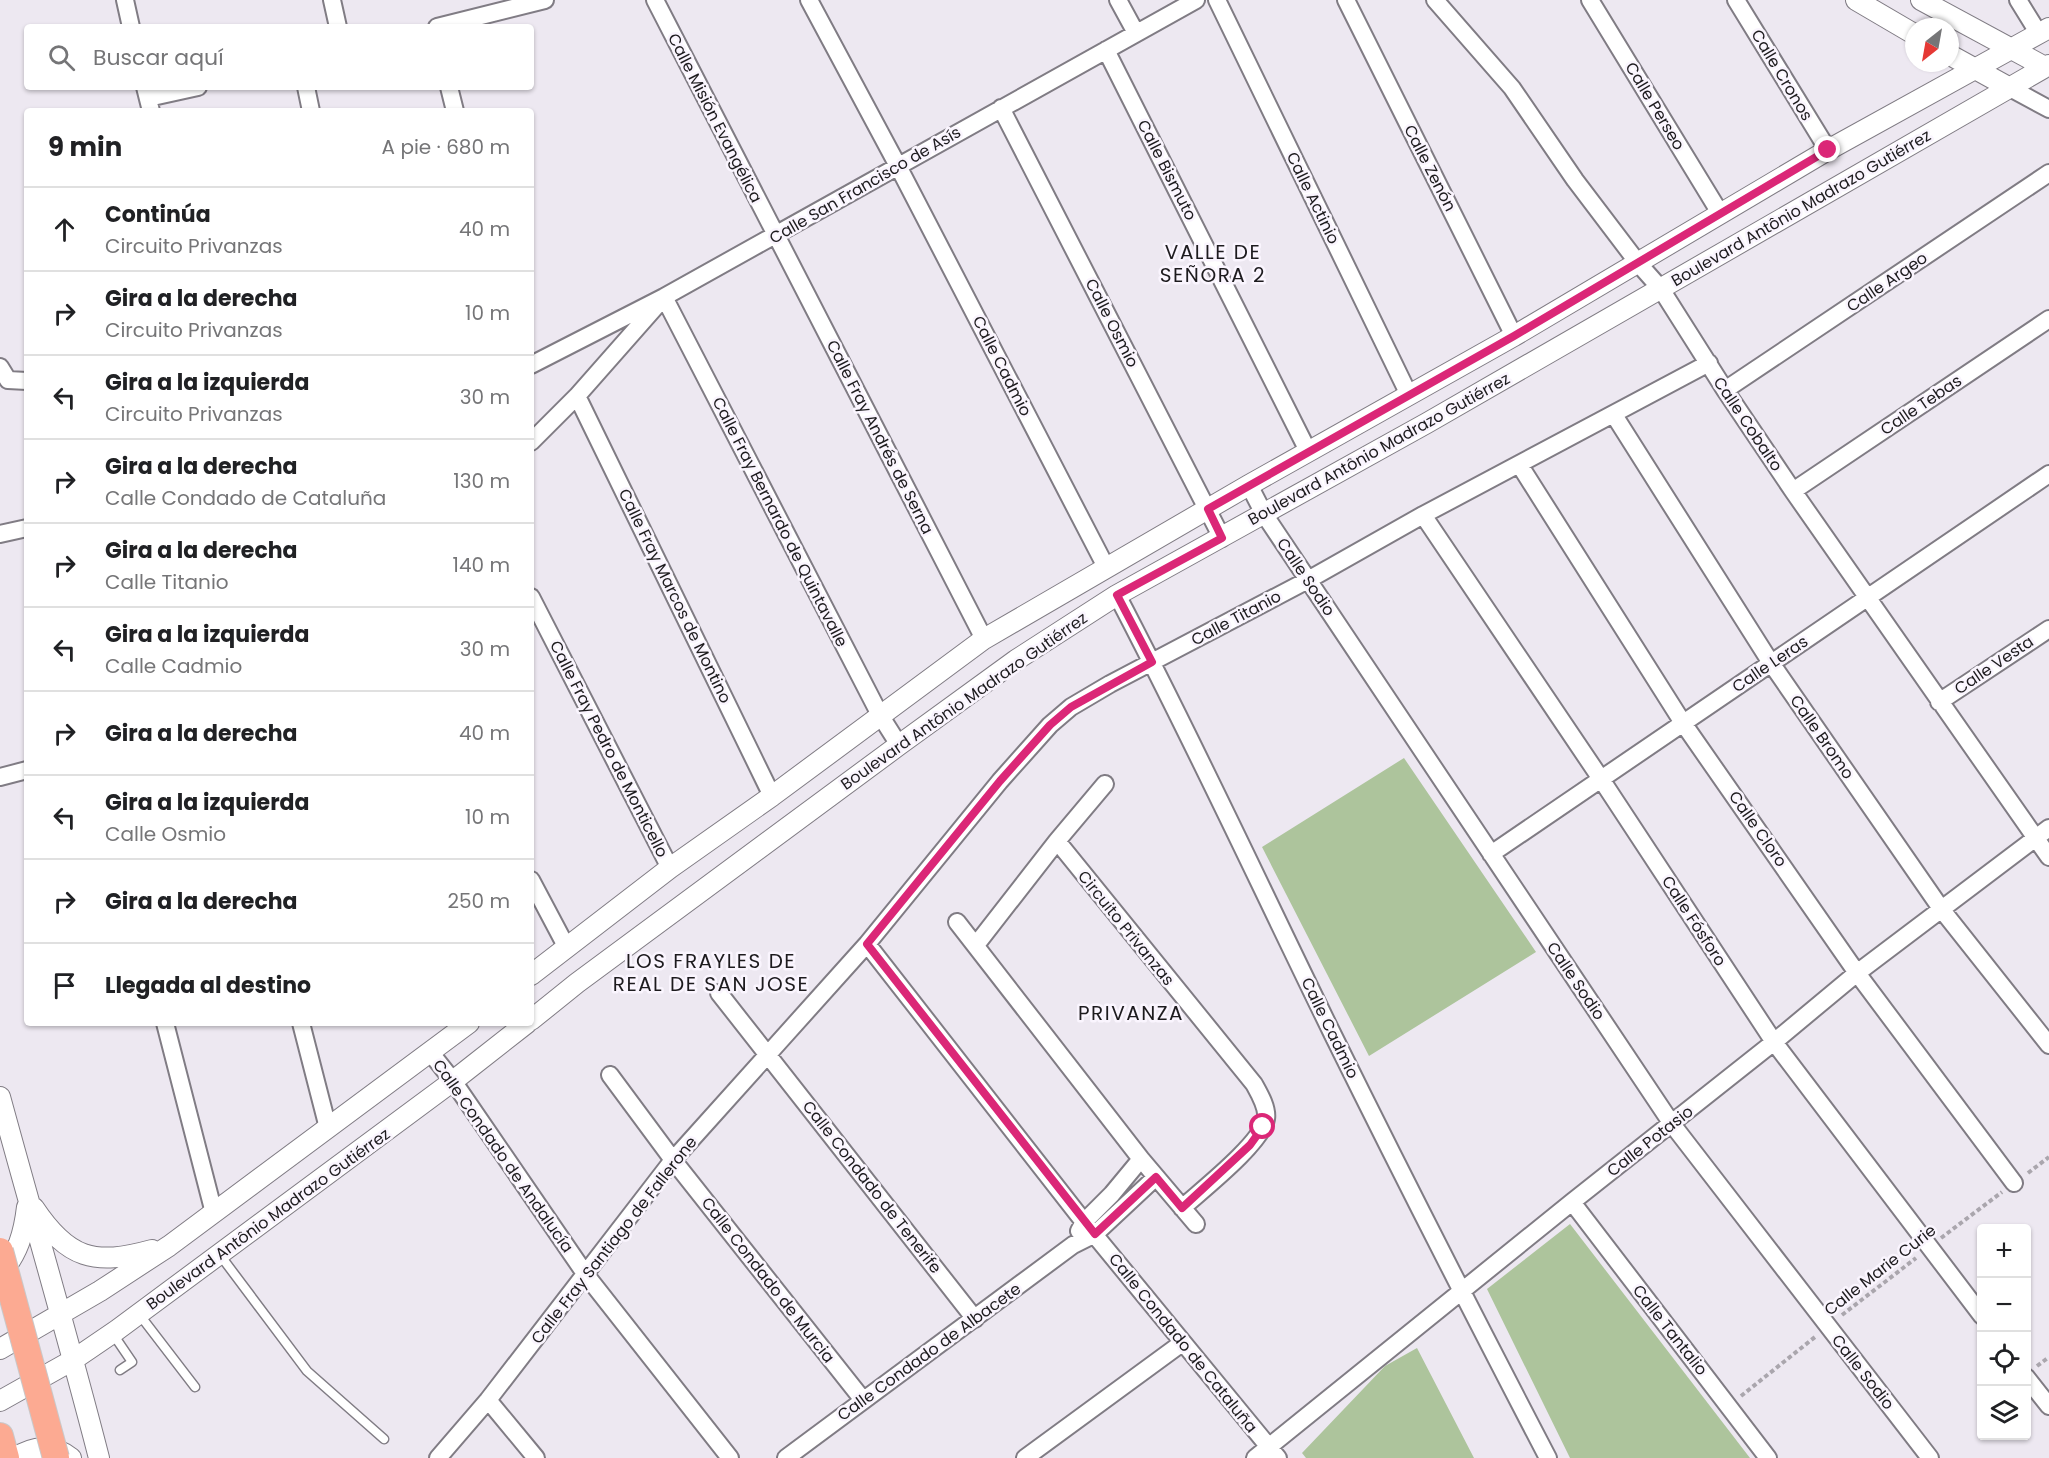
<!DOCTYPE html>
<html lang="es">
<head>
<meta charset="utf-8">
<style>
	body { margin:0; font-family:Poppins,sans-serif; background:#f6f6f6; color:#202124 }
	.controls { position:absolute; right:18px; bottom:18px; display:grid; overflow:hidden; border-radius:6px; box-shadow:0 2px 4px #0004 }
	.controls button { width:54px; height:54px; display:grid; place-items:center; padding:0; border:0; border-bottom:2px solid #e0e0e0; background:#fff; color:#202124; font:30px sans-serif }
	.compass { position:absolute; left:1905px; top:18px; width:54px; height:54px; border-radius:50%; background:#fff; box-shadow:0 2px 4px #0004; rotate:211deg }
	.stop { position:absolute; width:18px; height:18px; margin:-14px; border:4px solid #db2777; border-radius:50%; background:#fff }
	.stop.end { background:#db2777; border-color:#fff; box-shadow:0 2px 6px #0008 }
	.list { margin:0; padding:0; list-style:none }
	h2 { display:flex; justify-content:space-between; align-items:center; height:78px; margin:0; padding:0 24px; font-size:26px }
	h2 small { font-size:20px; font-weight:400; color:#757577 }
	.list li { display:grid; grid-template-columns:39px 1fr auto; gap:18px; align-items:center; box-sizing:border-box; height:84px; padding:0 24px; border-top:2px solid #e0e0e0 }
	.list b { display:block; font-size:22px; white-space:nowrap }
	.list p { margin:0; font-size:20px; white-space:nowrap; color:#757577 }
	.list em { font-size:20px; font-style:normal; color:#757577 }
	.icon { flex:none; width:33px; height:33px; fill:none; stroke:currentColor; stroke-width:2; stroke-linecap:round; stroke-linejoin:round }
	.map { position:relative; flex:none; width:2049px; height:1458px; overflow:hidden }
	.search { position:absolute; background:#fff; box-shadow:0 2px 4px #0004; left:24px; top:24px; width:510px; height:66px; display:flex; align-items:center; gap:15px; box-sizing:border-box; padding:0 21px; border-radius:6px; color:#757577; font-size:22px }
	.panel { position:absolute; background:#fff; box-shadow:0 2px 4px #0004; left:24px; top:108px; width:510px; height:918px; border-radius:6px }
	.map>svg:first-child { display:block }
	.green { fill:#adc49c }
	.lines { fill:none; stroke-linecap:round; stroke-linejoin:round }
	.service-casing { stroke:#807c84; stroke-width:11 }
	.minor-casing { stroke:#807c84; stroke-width:20 }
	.tertiary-casing { stroke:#807c84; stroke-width:22 }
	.primary-casing { stroke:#c9c8c9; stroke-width:28 }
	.path { stroke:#aaa6ad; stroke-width:4; stroke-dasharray:4.5 3; stroke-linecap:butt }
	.service { stroke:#fff; stroke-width:8 }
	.minor { stroke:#fff; stroke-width:16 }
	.tertiary { stroke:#fff; stroke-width:20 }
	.primary { stroke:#fcaa92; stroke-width:26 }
	.primary-bridge-casing { stroke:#c9c8c9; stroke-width:28; stroke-linecap:butt }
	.primary-bridge { stroke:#fcaa92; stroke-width:26 }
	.route { stroke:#db2777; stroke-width:8 }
	.labels { text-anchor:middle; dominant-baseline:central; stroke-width:5; stroke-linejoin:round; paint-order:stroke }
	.street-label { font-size:16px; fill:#1d1b1e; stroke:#faf5fe }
	.quarter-label { font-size:20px; letter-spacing:1.5px; fill:#1d1b1e; stroke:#faf5fe }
</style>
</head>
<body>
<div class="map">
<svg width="2049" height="1458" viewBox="0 0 2049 1458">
	<rect width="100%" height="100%" fill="#ede8f1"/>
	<path class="green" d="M1404,758L1536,952L1369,1056L1262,847Z
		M1570,1224L1750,1458H1570L1487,1289Z
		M1417,1348L1474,1458H1306L1302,1453L1385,1366Z"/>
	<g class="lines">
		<g class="service-casing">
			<path id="service" d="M220,1255L307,1371L384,1439
				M139,1314L195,1387
				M113,1334L132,1362L120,1370"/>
		</g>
		<g class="minor-casing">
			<path id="minor" d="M125,0L131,27
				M332,0L338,27
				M655,0L984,639
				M809,0L898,166L1106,567
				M1118,0L1136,33
				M1217,0L1409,395
				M1346,0L1514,336
				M1435,0L1512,88L1575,180L1638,263L1661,289L1725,390L1793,491L2049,857
				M1590,0L1720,213
				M1736,0L1828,150
				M2018,0L2039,34
				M437,27L545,0
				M1106,50L1308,451
				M145,87L151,111
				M306,87L311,111
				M449,87L455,111
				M2010,88L2049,109
				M148,98L198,87
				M1001,108L1222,538
				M664,297L880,715L899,745
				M531,365L664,297L1196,0
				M0,367L8,380L27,381
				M1725,390L2049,173
				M577,396L772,796
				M1614,415L1771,663L1942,910L2049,1045
				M531,442L577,396L659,303
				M1519,464L1683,723L1857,973L2014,1183
				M1249,485L1264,514L1672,1124L1930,1458
				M1793,491L2049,319
				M1423,515L1601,779L1774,1042L1982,1316
				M0,534L27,528
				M1117,595C1193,740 1261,888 1333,1035C1403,1177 1475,1318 1548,1458
				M531,597L670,868
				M1939,702L2049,629
				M0,777L27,770
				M1057,841L1254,1084C1259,1093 1268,1108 1266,1119C1262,1143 1202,1190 1182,1208
				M1491,854L2049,474
				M531,880L567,948
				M957,922L1141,1159L1196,1224
				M867,944L1084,1222L1278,1458
				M976,945L1057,841L1105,784
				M719,993L975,1319
				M165,1023L214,1213
				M301,1023L328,1128
				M430,1052L453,1081L586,1275L730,1458
				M610,1075L673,1160L863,1400
				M1572,1202L1768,1458
				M1079,1231L1084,1222L1112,1194L1141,1159
				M2026,1377L2049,1406
				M488,1400L536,1458
				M438,1458L488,1400L673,1160L867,944L1000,781L1050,725L1071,707L1110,684L1308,580L1423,515L1709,363
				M786,1458L1073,1245L1095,1234L1156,1177
				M1025,1458L1182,1343
				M1255,1458L1572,1202L1774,1042L1857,973L2049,828"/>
		</g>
		<g class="tertiary-casing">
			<path id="tertiary" d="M1856,0L1914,34
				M1921,0L2045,67
				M1950,55L2010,88
				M531,975L670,868L772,796L984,639L1249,485L1514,336L1828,150L2049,28
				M531,1020L577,983L899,745L1016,660L1117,595L1427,423L2049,65
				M0,1097C33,1218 68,1337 99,1458
				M34,1208C68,1259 94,1266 152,1250
				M0,1274C18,1254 24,1233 27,1207
				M0,1349L100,1291L169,1246L469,1023
				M0,1401L73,1360L117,1330L453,1081L527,1023
				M14,1458C34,1446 51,1443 71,1458"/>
		</g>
		<g class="primary-casing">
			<path id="primary" d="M0,1436L6,1458"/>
		</g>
		<path class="path" d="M2028,1173L2049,1157
			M1941,1238L2002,1192
			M1842,1315L1916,1258
			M2037,1366L2049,1357
			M1741,1396L1815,1337"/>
		<use href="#service" class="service"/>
		<use href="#minor" class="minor"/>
		<use href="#tertiary" class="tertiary"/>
		<use href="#primary" class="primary"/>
		<g class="primary-bridge-casing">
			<path id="primary-bridge" d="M0,1251L56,1458"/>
		</g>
		<use href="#primary-bridge" class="primary-bridge"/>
	</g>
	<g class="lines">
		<path class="route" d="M1263,1127L1250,1145L1182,1208L1156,1177L1095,1234L867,944L1000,781L1050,725L1071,707L1152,662L1117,595L1222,538L1208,509L1514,336L1828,150"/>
	</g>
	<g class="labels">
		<g class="street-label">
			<text transform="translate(1782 75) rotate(59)">Calle Cronos</text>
			<text transform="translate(1655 106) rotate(59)">Calle Perseo</text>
			<text transform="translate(715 118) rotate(63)">Calle Misión Evangélica</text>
			<text transform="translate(1430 168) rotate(63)">Calle Zenón</text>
			<text transform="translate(1167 170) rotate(63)">Calle Bismuto</text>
			<text transform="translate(865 185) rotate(-30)">Calle San Francisco de Asís</text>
			<text transform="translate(1313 198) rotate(64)">Calle Actinio</text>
			<text transform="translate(1801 208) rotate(-30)">Boulevard Antônio Madrazo Gutiérrez</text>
			<text transform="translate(1887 282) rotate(-34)">Calle Argeo</text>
			<text transform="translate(1112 323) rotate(63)">Calle Osmio</text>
			<text transform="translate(1002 366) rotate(63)">Calle Cadmio</text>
			<text transform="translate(1921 405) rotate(-34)">Calle Tebas</text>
			<text transform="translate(1748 424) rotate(56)">Calle Cobalto</text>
			<text transform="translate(880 437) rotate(63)">Calle Fray Andrés de Serna</text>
			<text transform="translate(1379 449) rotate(-29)">Boulevard Antônio Madrazo Gutiérrez</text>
			<text transform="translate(780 522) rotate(63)">Calle Fray Bernardo de Quintavalle</text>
			<text transform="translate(1306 577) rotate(56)">Calle Sodio</text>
			<text transform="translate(675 596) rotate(64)">Calle Fray Marcos de Montino</text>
			<text transform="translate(1236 618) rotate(-28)">Calle Titanio</text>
			<text transform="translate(1770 664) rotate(-34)">Calle Leras</text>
			<text transform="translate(1994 665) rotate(-34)">Calle Vesta</text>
			<text transform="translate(964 701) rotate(-35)">Boulevard Antônio Madrazo Gutiérrez</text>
			<text transform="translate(1822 737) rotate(55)">Calle Bromo</text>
			<text transform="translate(609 749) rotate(63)">Calle Fray Pedro de Monticello</text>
			<text transform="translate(1758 829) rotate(55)">Calle Cloro</text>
			<text transform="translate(1694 921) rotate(57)">Calle Fósforo</text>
			<text transform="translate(1126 928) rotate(51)">Circuito Privanzas</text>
			<text transform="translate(1576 981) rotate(56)">Calle Sodio</text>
			<text transform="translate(1330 1028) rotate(64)">Calle Cadmio</text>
			<text transform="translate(1650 1141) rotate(-38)">Calle Potasio</text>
			<text transform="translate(503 1156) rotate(55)">Calle Condado de Andalucía</text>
			<text transform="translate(872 1187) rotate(52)">Calle Condado de Tenerife</text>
			<text transform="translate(268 1219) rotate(-36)">Boulevard Antônio Madrazo Gutiérrez</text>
			<text transform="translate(614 1240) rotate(-52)">Calle Fray Santiago de Fallerone</text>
			<text transform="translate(1880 1270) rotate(-38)">Calle Marie Curie</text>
			<text transform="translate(768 1280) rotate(52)">Calle Condado de Murcia</text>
			<text transform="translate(1670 1330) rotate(52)">Calle Tantalio</text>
			<text transform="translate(1183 1343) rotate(51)">Calle Condado de Cataluña</text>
			<text transform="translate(929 1352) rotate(-36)">Calle Condado de Albacete</text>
			<text transform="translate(1863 1372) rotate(52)">Calle Sodio</text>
		</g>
		<g class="quarter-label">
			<text x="1213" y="252">VALLE DE<tspan x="1213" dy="23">SEÑORA 2</tspan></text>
			<text x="711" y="961">LOS FRAYLES DE<tspan x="711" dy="23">REAL DE SAN JOSE</tspan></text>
			<text x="1131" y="1013">PRIVANZA</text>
		</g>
	</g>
</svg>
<div class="controls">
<button>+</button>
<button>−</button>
<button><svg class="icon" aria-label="locate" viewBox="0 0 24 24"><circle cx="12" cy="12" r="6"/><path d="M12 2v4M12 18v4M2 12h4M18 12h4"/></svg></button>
<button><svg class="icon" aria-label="layers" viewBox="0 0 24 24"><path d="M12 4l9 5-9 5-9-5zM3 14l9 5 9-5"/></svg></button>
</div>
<svg class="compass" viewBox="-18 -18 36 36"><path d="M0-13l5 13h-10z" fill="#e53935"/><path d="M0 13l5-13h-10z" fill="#757577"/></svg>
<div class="stop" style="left:1263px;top:1127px"></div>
<div class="stop end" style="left:1828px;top:150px"></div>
<div class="search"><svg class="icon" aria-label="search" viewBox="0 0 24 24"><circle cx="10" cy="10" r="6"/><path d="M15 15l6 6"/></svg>Buscar aquí</div>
<section class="panel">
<h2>9 min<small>A pie · 680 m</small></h2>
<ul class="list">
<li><svg class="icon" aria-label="ahead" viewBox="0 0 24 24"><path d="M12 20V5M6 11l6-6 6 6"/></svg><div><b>Continúa</b><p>Circuito Privanzas</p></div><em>40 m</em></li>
<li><svg class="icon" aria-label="right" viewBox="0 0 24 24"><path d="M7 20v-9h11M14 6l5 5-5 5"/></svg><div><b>Gira a la derecha</b><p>Circuito Privanzas</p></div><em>10 m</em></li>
<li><svg class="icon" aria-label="left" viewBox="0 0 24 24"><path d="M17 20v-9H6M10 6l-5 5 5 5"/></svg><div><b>Gira a la izquierda</b><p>Circuito Privanzas</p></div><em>30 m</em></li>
<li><svg class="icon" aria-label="right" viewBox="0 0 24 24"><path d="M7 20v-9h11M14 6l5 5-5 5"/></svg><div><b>Gira a la derecha</b><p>Calle Condado de Cataluña</p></div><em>130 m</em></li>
<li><svg class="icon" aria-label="right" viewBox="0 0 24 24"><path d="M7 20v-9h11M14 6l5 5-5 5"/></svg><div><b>Gira a la derecha</b><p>Calle Titanio</p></div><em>140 m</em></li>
<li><svg class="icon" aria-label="left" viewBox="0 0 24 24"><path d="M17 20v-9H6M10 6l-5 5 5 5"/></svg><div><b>Gira a la izquierda</b><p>Calle Cadmio</p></div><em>30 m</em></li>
<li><svg class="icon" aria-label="right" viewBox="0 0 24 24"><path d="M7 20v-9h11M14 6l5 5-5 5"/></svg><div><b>Gira a la derecha</b></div><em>40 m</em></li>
<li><svg class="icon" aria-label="left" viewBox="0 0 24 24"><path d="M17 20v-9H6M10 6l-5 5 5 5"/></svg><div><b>Gira a la izquierda</b><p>Calle Osmio</p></div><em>10 m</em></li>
<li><svg class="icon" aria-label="right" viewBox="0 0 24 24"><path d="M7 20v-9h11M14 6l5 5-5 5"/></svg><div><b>Gira a la derecha</b></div><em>250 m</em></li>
<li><svg class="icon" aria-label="arrive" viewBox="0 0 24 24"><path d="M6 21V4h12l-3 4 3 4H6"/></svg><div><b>Llegada al destino</b></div></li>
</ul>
</section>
</div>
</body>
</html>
